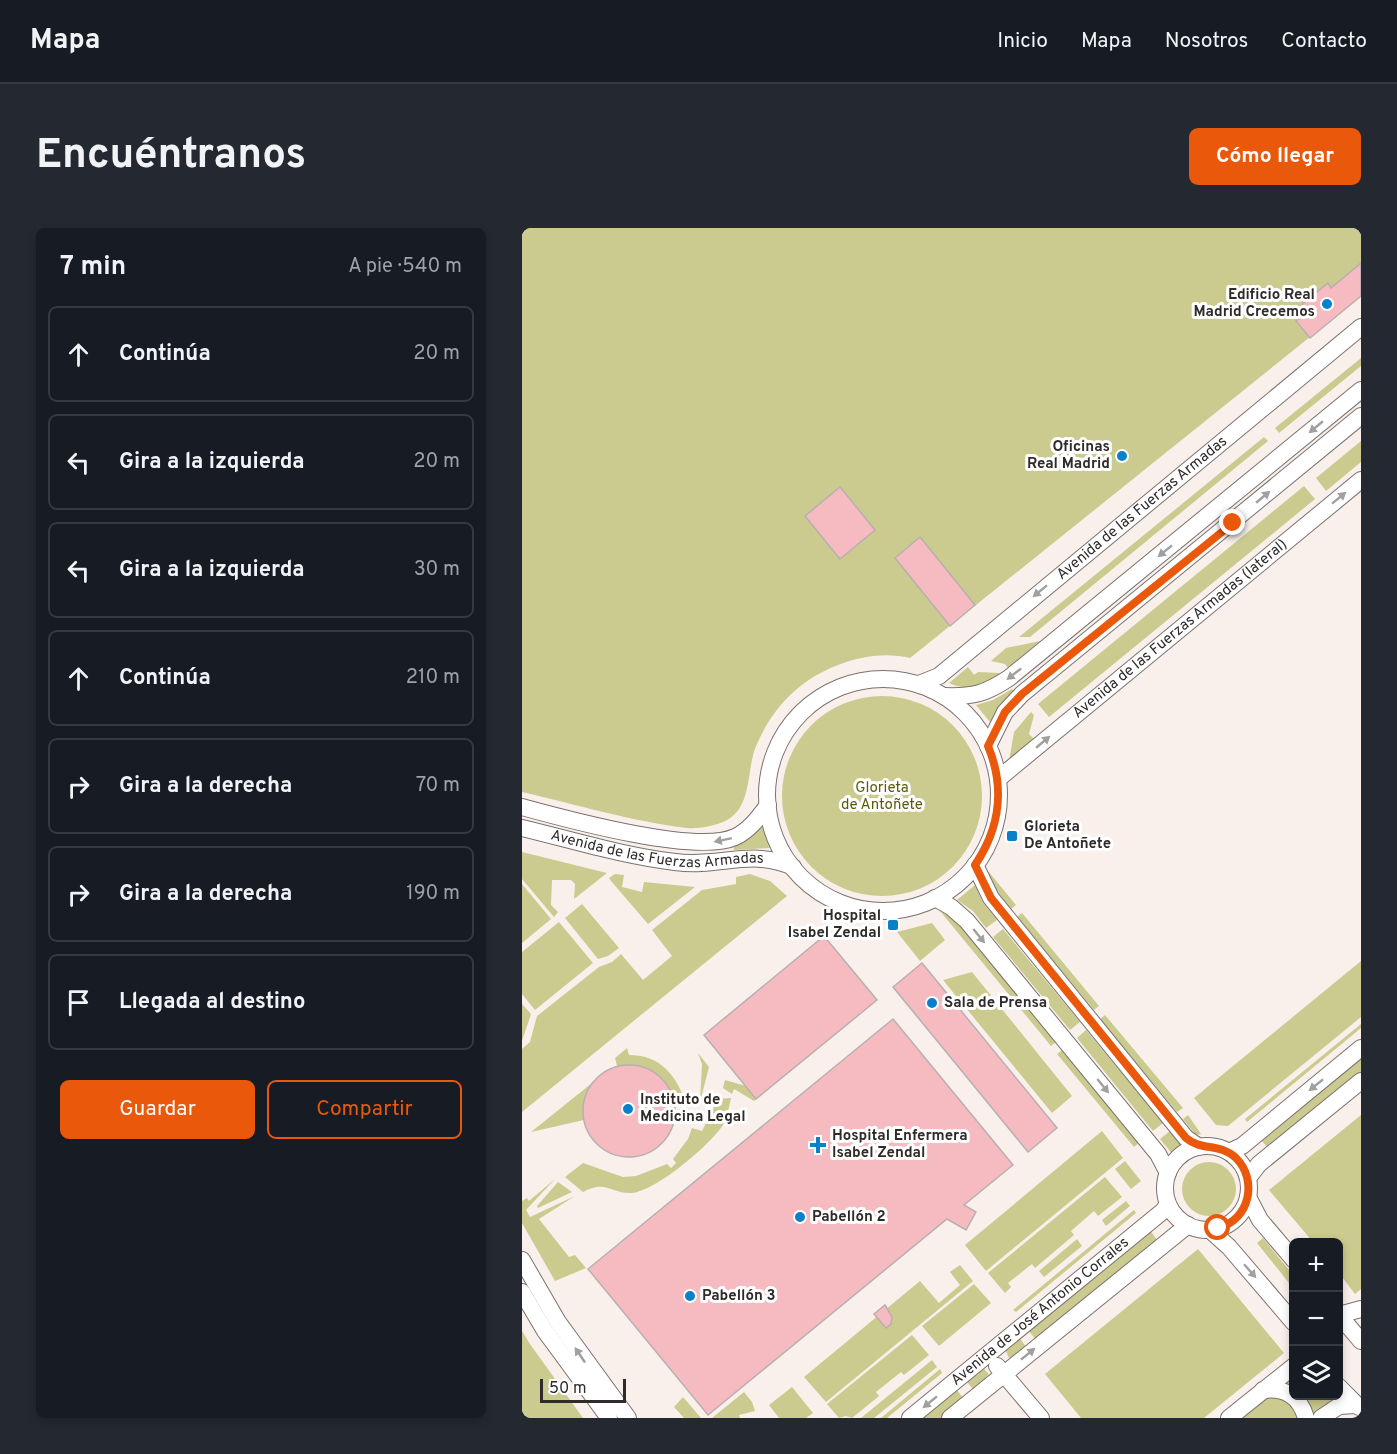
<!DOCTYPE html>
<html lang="es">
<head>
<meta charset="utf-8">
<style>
	body { margin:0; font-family:Overpass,sans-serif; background:#242831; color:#f1f3f6 }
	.controls { position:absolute; right:18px; bottom:18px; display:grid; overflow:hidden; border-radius:9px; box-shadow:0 3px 9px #0003 }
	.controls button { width:54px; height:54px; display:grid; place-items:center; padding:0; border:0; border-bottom:2px solid #363941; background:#171b24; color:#f1f3f6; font:30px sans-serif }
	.scale { position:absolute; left:18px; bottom:15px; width:86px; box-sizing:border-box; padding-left:6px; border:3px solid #2f2b2a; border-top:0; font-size:16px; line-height:21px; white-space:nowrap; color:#2f2b2a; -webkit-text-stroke:4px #fff; paint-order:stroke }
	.stop { position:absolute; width:18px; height:18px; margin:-14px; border:4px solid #ea580c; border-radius:50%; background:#fff }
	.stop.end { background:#ea580c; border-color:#fff; box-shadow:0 2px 6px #0008 }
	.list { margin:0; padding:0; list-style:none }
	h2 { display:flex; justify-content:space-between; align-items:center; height:78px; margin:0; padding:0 24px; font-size:26px }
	h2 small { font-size:20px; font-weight:400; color:#9ea1a6 }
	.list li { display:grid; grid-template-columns:39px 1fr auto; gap:18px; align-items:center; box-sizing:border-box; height:96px; margin:0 12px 12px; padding:0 12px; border:2px solid #363941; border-radius:9px }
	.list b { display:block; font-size:22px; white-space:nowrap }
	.list em { font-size:20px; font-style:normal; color:#9ea1a6 }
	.actions { display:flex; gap:12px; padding:18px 24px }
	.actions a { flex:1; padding:14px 0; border:2px solid #ea580c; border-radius:9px; text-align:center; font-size:21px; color:#ea580c }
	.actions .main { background:#ea580c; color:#fff }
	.icon { flex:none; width:33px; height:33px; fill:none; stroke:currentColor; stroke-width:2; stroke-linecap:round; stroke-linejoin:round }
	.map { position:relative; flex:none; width:839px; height:1190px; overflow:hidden; border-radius:9px }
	header { display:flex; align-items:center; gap:36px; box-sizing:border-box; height:84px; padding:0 30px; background:#171b24; border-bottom:2px solid #363941 }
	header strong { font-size:28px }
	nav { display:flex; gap:33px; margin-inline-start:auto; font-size:21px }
	.intro { display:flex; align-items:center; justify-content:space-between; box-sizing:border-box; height:144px; padding:0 36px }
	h1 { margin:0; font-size:42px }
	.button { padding:15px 27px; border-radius:9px; background:#ea580c; color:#fff; font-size:21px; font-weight:700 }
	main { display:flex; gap:36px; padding:0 36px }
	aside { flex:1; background:#171b24; border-radius:9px; box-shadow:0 3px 9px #0003 }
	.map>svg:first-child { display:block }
	.green { fill:#cbca8f }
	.building { fill:#f6bbc1; stroke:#b9afb0; stroke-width:1.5 }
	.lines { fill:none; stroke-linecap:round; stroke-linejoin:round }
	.minor-casing { stroke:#7a726e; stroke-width:18 }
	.minor { stroke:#fff; stroke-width:16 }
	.oneway { fill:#a1a09f }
	.route { stroke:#ea580c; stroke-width:8 }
	.poi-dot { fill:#0a80c9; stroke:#fff; stroke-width:2 }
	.labels { text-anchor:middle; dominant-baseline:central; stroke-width:6; stroke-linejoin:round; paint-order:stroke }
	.poi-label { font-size:15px; font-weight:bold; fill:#2f2b2a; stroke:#fff; text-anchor:start }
	.street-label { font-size:15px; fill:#2f2b2a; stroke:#fff }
	.park-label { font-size:15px; fill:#5d5a0b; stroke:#fff }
</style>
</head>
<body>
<header>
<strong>Mapa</strong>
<nav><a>Inicio</a><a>Mapa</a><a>Nosotros</a><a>Contacto</a></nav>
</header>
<div class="intro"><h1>Encuéntranos</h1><a class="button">Cómo llegar</a></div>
<main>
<aside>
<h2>7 min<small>A pie · 540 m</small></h2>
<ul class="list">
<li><svg class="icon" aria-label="ahead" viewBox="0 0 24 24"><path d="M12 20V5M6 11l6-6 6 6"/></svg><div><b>Continúa</b></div><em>20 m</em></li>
<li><svg class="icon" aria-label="left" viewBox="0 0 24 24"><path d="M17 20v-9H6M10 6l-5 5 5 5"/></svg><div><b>Gira a la izquierda</b></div><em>20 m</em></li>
<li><svg class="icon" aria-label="left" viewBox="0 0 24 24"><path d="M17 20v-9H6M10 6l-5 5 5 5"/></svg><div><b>Gira a la izquierda</b></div><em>30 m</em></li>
<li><svg class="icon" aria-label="ahead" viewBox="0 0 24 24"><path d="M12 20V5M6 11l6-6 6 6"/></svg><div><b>Continúa</b></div><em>210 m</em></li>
<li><svg class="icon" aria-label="right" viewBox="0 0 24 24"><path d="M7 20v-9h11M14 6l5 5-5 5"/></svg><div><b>Gira a la derecha</b></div><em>70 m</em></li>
<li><svg class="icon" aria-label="right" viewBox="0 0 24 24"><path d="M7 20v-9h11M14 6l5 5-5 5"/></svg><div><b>Gira a la derecha</b></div><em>190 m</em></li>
<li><svg class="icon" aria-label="arrive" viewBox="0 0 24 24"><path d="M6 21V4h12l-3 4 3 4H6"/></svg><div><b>Llegada al destino</b></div></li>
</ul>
<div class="actions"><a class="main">Guardar</a><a>Compartir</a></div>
</aside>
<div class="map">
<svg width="839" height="1190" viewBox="0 0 839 1190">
	<rect width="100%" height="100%" fill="#f9f0ec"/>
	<path class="green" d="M0,0H839V68L388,430C365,424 338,428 316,437C277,452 251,479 234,518C224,542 231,582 201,594C191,598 176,601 165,600C113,594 52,576 0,564Z
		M839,130V138L757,205L753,200Z
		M742,209L746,213L508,409H497Z
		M839,213V234L804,263L794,250Z
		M782,258L793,271L527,489L516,476Z
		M518,413L486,440L483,436L469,433L484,420Z
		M446,439L452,447L456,444L477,445L479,447C464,458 445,464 427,455Z
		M490,461L492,463L477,478L468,494L454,477L471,472Z
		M260 568a100 100 0 1 1 200 0a100 100 0 1 1-200 0Z
		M509,484L512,487L507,506L513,512L487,533L492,504Z
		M240,598L248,620L212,622L211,618L222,614Z
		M0,624L85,645L52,671L53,656L49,652H30L29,677L36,684L32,689L0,651Z
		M466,643L494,677L489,681L470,656Z
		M93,646L102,647L100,659L120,664L122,654L173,659L126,696L89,653L87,650Z
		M228,646L248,653L265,668L0,884V821L8,814L15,788L77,739L90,734L99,726L121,752L150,728L130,702L180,662L214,656V649Z
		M0,656L29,691L0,715Z
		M453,657L461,675L475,692L464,700L451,683L435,672Z
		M60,676L97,720L86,728L76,731L43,690Z
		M418,683L434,692L534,814L529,818Z
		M500,685L577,778L572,782L495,689Z
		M37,694L71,735L13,782L0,766V724Z
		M410,695L423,712L398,733L375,704Z
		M481,701L558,794L548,802L471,709Z
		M839,733V789L706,898L694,897L672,870Z
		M450,744L550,868L530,885L421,752Z
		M0,776L9,786L0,813Z
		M583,787L661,880L655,884L578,791Z
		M839,796V800L725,894L723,891Z
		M564,802L641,895L631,903L555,810Z
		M105,820L107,827C139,827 155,848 164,876L152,878C149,848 122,836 95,838L93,830Z
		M540,822L617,915L612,919L535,826Z
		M176,825L187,839L178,874L180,836Z
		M839,828V844L746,920L738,911Z
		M203,852L224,858L234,871L232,873L212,861L210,866L201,860Z
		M70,855L63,868L62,892L9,904Z
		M209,870C207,879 205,889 201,897C188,917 134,963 110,965C89,966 84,951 61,964L43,949L61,935L101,949L114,948L145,936L149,940L154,935L151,931L166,911L170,900L180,903L196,871Z
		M666,887L679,906L674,907L661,891Z
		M839,887V1061L833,1066L817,1045L816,1014H791L747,962Z
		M580,903L601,930L464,1043L443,1017Z
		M648,903L661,919L651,927L638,911Z
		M603,933L619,953L609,961L593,941Z
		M660 961a27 27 0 1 1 54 0a27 27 0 1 1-54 0Z
		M583,949L600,969L576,988L572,983L549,1003L552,1007L513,1040L510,1036L486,1055L489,1059L483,1065L466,1045Z
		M33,951L4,982L8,989L53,968L17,991L47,1029L53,1027L64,1040L33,1053L0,995V973L5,970L7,973Z
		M36,954L50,964L16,980L15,978Z
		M604,973L608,978L584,998L580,992Z
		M612,982L614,985L494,1084L491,1082Z
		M628,1002L635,1012L514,1112L506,1102Z
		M741,1010L771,1047V1060L735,1015Z
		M555,1011L560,1018L522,1049L517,1043Z
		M676,1021L762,1125L682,1190H559L523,1146Z
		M438,1037L451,1053L304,1174L282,1149L398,1053L417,1075L438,1057L428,1044Z
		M452,1056L469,1075L417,1118L400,1098Z
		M0,1103L8,1116L61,1190H0Z
		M390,1107L407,1127L382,1147L379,1144L354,1164L357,1168L330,1190L324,1188L317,1190L305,1176Z
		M497,1109L504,1119L491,1130H487L483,1121Z
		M410,1132L415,1139L352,1190H339Z
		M418,1141L420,1145L365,1190H359Z
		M462,1141L467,1146L452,1162L444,1153Z
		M771,1144L772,1168H810L814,1173L794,1190H716Z
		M270,1159L291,1185L284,1190H257L247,1177Z
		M434,1161L442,1171L419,1190H399Z
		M222,1164L230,1174L233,1183L217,1187L218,1190H190Z
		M161,1169L179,1190H162L152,1179Z"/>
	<path class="building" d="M839,35V68L788,110L774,93L777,91L771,84L806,55L809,60Z
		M318,259L353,302L318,331L283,288Z
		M398,309L453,377L428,398L373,330Z
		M302,708L355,772L234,871L182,807Z
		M400,735L535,900L506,924L371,759Z
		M371,791L491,937L442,977L454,984L444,1002L425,991L186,1187L66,1041Z
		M61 883a46 46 0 1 1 92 0a46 46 0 1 1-92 0Z
		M363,1077L370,1089L369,1096L364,1100L352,1086Z"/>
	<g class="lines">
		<g class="minor-casing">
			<g id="minor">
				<circle cx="361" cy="567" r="116"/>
				<path id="s1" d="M397,456L417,448L839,99"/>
				<path d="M422,468C451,469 463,466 487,450L839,162"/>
				<path d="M466,518L483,484L500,466L839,188"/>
				<path id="s2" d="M476,551L839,252"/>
				<path d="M0,579C44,591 174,627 213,609C227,603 237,589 246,577"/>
				<path id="s3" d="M0,600C50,612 102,628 153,634C198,640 229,620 271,639"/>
				<path d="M453,637L469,670L664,910L677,919"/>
				<path d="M413,670L429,679L445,693L636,926L646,945"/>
				<circle cx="685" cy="960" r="42"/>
				<path d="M707,924L720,918L839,820"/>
				<path d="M726,950L737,936L839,853"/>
				<path d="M726,969L738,992L772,1032"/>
				<path d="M688,1002L707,1019L772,1095"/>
				<path d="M0,1032L36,1094L106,1190"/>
				<path d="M0,1064L23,1103L87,1190"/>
				<path d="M816,1086L839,1113"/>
				<path d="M817,1087L839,1081"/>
				<path d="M475,1138L519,1190"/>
				<path d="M816,1158L837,1179"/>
				<path d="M741,1162C764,1159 778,1169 784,1190"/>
				<path id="s4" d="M388,1190L641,983L646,976"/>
				<path d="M428,1190L666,997"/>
				<path d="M707,1190L772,1138"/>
				<path d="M799,1190L817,1178L834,1177"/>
			</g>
		</g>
		<use href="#minor" class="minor"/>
	</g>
	<defs><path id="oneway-solid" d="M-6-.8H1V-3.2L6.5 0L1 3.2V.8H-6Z" transform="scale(1.5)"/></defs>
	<g class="oneway">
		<use href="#oneway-solid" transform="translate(794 199) rotate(140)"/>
		<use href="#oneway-solid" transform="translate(741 269) rotate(-40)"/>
		<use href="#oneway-solid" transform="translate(817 270) rotate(-39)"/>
		<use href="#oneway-solid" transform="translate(643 323) rotate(141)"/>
		<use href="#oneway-solid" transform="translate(518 363) rotate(141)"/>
		<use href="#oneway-solid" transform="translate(492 446) rotate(142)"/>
		<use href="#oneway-solid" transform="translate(521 514) rotate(-40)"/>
		<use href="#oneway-solid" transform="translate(201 612) rotate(168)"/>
		<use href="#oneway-solid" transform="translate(457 708) rotate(51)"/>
		<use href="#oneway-solid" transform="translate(794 857) rotate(141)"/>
		<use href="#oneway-solid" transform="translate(581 858) rotate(51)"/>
		<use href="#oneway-solid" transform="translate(728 1043) rotate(49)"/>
		<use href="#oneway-solid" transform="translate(506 1126) rotate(-39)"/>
		<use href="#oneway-solid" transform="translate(58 1127) rotate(-124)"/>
		<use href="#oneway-solid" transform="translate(408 1174) rotate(141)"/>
	</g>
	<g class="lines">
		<path class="route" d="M696,1000C728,992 736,952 714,930C699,915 679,923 664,910L469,670L453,637C478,600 483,559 466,518L483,484L500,466L711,295"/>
	</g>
	<g class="poi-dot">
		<circle cx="805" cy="76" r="6"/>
		<circle cx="600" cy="228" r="6"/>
		<rect x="484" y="602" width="12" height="12" rx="3"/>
		<rect x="365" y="691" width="12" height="12" rx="3"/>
		<circle cx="410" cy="775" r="6"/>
		<circle cx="106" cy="881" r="6"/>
		<path d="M293 908h6v6h6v6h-6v6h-6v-6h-6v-6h6z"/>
		<circle cx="278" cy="989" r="6"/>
		<circle cx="168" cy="1068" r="6"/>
	</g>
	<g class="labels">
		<g class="poi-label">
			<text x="793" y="67" text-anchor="end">Edificio Real<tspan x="793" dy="17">Madrid Crecemos</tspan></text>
			<text x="588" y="219" text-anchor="end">Oficinas<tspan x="588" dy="17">Real Madrid</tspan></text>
			<text x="502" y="599">Glorieta<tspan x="502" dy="17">De Antoñete</tspan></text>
			<text x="359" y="688" text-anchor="end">Hospital<tspan x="359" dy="17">Isabel Zendal</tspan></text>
			<text x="422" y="775">Sala de Prensa</text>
			<text x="118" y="872">Instituto de<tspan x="118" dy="17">Medicina Legal</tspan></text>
			<text x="310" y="908">Hospital Enfermera<tspan x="310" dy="17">Isabel Zendal</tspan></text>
			<text x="290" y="989">Pabellón 2</text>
			<text x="180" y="1068">Pabellón 3</text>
		</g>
		<g class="street-label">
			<text stroke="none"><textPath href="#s1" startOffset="285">Avenida de las Fuerzas Armadas</textPath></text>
			<text stroke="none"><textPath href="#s2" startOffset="236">Avenida de las Fuerzas Armadas (lateral)</textPath></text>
			<text stroke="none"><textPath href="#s3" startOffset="138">Avenida de las Fuerzas Armadas</textPath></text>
			<text stroke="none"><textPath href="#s4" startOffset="168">Avenida de José Antonio Corrales</textPath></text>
		</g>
		<g class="park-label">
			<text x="360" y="560">Glorieta<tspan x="360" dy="17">de Antoñete</tspan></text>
		</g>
	</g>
</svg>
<div class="controls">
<button>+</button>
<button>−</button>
<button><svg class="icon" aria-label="layers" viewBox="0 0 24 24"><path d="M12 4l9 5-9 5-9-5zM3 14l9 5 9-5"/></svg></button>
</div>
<div class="scale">50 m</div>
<div class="stop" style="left:696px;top:1000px"></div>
<div class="stop end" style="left:711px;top:295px"></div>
</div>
</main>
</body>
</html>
